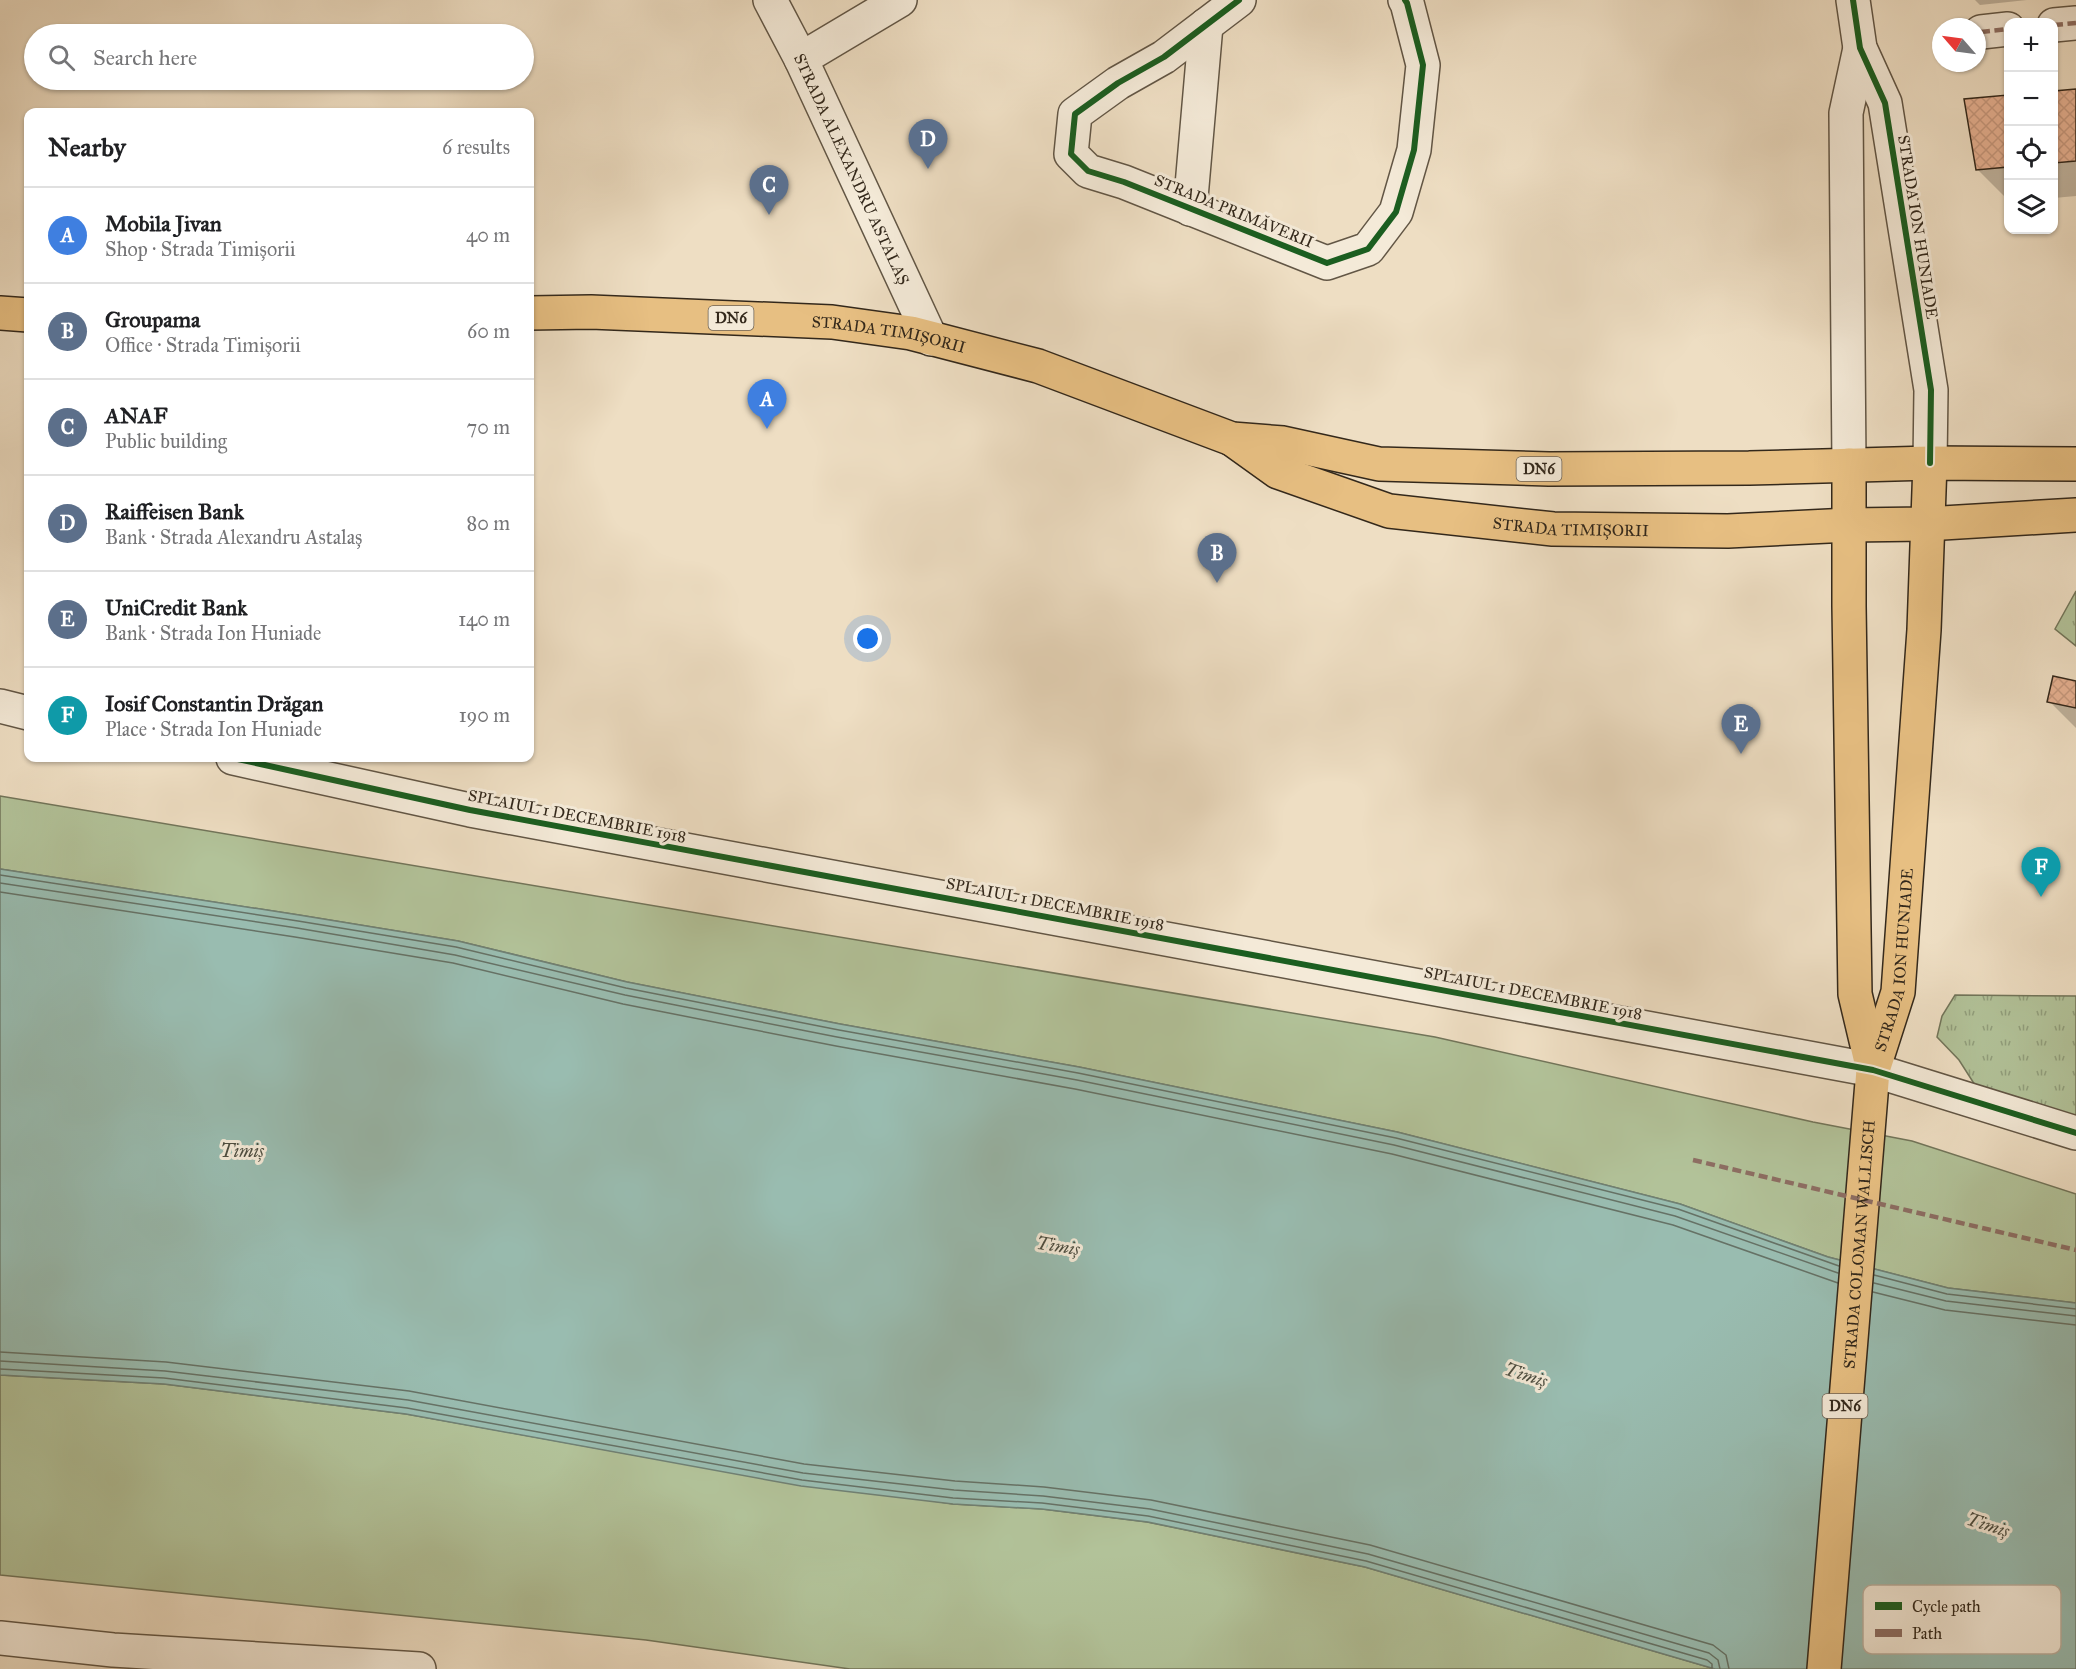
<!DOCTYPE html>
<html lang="en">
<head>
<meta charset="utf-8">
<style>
	body { margin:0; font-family:"IM FELL Great Primer",serif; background:#f2f2f2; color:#202124 }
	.controls { position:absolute; right:18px; top:18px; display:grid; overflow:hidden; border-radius:12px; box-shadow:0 2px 4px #0004 }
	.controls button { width:54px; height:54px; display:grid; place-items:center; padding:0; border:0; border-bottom:2px solid #e0e0e0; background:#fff; color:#202124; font:30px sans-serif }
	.compass { position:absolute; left:1932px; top:18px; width:54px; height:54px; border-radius:50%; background:#fff; box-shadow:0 2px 4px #0004; rotate:298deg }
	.you { position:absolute; left:868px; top:639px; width:21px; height:21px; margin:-15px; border:4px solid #fff; border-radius:50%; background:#1a73e8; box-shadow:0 0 0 9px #1a73e833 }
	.badge { display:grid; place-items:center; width:39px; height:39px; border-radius:50%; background:#ea580c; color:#fff; font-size:20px; font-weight:700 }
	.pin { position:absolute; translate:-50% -50px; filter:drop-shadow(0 2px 3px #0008) }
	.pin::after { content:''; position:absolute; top:32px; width:21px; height:18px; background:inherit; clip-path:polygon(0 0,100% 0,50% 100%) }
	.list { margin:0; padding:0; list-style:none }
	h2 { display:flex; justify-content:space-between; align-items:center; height:78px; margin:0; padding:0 24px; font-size:26px }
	h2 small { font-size:20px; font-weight:400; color:#757577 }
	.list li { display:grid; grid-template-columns:39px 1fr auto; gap:18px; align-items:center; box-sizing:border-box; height:96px; padding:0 24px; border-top:2px solid #e0e0e0 }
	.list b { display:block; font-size:22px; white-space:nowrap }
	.list p { margin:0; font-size:20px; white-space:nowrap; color:#757577 }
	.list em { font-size:20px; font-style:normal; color:#757577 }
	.icon { flex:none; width:33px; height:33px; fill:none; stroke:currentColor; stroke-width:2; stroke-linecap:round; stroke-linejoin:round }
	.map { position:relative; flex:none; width:2076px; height:1669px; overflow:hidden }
	.search { position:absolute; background:#fff; box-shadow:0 2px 4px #0004; left:24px; top:24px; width:510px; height:66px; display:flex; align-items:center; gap:15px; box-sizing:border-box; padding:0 21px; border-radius:33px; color:#757577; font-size:22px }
	.panel { position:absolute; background:#fff; box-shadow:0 2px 4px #0004; left:24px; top:108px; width:510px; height:654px; border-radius:12px }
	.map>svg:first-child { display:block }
	.green { fill:#b2c299; stroke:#72755a; stroke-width:1.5 }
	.park { fill:url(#park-tufts); stroke:#72755a; stroke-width:1.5 }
	.water { fill:#99bcb0; stroke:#708174; stroke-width:1.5 }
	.shadow { fill:#0003 }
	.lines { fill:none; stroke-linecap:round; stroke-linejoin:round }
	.shore { stroke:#667266; stroke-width:1.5 }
	.building { fill:url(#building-cross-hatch); stroke:#33281b; stroke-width:1.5 }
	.minor-casing { stroke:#625645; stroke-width:36 }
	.major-casing { stroke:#33281b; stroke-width:36 }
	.minor { stroke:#f4ead8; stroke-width:33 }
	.major { stroke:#e7bf82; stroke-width:33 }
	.quiet { stroke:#8d6e63; stroke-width:4.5; stroke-dasharray:9 4.5; stroke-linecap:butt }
	.cycleway-casing { stroke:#f4ead8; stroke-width:10 }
	.cycleway { stroke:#1b5e20; stroke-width:6 }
	.labels { text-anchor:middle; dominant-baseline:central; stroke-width:6; stroke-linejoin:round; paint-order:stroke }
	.shield { fill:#f4ead8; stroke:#6d6254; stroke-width:1.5 }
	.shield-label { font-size:15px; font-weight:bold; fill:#33281b }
	.street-label { font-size:16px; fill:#33281b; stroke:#f4ead8 }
	.water-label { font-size:18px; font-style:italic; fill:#4c4d40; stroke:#f4ead8 }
	.key { fill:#f4ead8; stroke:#bab09f; stroke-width:1.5 }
	.key-label { font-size:16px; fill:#33281b }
</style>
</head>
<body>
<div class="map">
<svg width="2076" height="1669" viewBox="0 0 2076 1669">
	<defs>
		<pattern id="park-tufts" width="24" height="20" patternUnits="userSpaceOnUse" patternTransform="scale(1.5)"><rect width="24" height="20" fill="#b2c299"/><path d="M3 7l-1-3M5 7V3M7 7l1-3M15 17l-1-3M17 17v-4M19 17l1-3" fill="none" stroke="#919e7c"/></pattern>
		<pattern id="building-cross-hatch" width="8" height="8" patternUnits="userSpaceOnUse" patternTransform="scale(1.5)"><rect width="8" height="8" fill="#e6b192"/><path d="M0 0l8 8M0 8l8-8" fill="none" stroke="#c6987d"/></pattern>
	</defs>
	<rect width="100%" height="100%" fill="#eedec3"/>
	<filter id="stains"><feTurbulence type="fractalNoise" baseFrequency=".00333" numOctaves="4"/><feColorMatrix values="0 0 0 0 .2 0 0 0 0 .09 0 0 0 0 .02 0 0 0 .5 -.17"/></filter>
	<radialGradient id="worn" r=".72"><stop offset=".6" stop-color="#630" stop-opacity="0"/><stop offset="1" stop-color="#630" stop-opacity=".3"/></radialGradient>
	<path class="green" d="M0,796L1435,1037L1813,1122L1912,1141L2076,1194V1303L1948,1288L1828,1257L1680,1204L1397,1132L1079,1067L840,1024L627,982L458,941L299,915L0,869Z
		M0,1375L164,1384L406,1414L652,1458L953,1504L1042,1509L1147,1522L1365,1567L1715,1669H850L646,1640L0,1575Z"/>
	<path class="park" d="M2076,591V646L2055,629Z
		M1955,995L2076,996V1127L1982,1096L1959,1060L1937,1037L1942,1016Z"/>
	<path class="water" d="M0,869L299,915L458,941L627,982L840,1024L1079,1067L1397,1132L1680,1204L1828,1257L1948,1288L2076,1303V1669H1715L1365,1567L1148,1522L1042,1509L953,1504L801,1486L406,1414L164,1384L0,1375Z"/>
	<path class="shadow" d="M1975,0H2027L1980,5Z
		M2076,90V196L2054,198V92Z
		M2008,97V200L1977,169L1966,101Z
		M2076,682V728L2049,701Z"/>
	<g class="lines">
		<path class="shore" d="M0,875L298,921L456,947L626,988L839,1030L1078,1073L1396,1138L1678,1209L1839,1266
			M0,883L297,928L455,955L625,995L837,1037L1077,1080L1394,1145L1675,1216L1838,1273
			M0,892L295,937L453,963L623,1004L836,1046L1075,1089L1392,1154L1673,1225L1838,1283
			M1874,1275L1947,1294L2076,1309
			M1874,1283L1946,1301L2076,1316
			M1873,1292L1945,1310L2076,1325
			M0,1352L166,1362L409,1391L804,1464L955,1481L1044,1487L1151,1500L1370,1545L1713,1645L1726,1655L1729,1669
			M0,1361L165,1371L408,1400L803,1473L954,1490L1043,1496L1150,1509L1368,1554L1709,1653L1718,1660L1720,1669
			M0,1369L164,1378L407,1408L802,1480L953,1498L1042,1503L1148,1516L1366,1561L1707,1660L1712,1664V1669"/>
	</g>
	<path class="building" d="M2076,89V161L2054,163V91Z
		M2008,95V167L1976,170L1964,99Z
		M2053,676L2076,681V708L2047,702Z"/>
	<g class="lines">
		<g class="minor-casing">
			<g id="minor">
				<path id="s1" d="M770,0L801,59L931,339"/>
				<path d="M1239,0L1164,57L1118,83L1075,114L1071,154L1088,171L1124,182L1327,263L1368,249L1396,212L1414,150L1423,65L1407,3L1405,0"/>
				<path d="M1853,0L1860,48L1885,103L1931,390L1930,463"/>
				<path d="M2054,25L2076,23"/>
				<path d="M1981,32L2008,29"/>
				<path d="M801,59L900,0"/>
				<path d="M1190,209L1206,25"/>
				<path d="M1849,465L1846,113L1860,48"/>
				<path d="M0,706L28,713"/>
				<path d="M233,758L470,810L1873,1070L2076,1133"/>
				<path d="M0,1638L113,1650L419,1669"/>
			</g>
		</g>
		<g class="major-casing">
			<g id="major">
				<path d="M0,313L28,315"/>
				<path id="s2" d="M530,313L591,312L832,322L911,333L1038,366L1232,439L1283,443L1379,464L1549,469L1749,468L1930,463L2076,464"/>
				<path id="s3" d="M1232,439L1278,472L1389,511L1553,529L1728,531L1849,525L1926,524L2076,515"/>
				<path d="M1849,465V606L1855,994L1873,1070"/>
				<path id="s4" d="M1824,1669L1873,1070L1898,992L1924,630L1930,463"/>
			</g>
		</g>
		<use href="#minor" class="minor"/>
		<use href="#major" class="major"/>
		<path class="quiet" d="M2054,25L2076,23
			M1981,32L2008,29
			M1693,1160L2076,1250"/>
		<g class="cycleway-casing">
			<path id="cycleway" d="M1239,0L1164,57L1118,83L1075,114L1071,154L1088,171L1124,182L1327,263L1368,249L1396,212L1414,150L1423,65L1407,3L1405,0
				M1853,0L1860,48L1885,103L1931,390L1930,463
				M233,758L470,810L1873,1070L2076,1133"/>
		</g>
		<use href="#cycleway" class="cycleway"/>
	</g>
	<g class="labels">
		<g class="shield">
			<rect x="708.5" y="306" width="45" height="24" rx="4.5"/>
			<rect x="1516.5" y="457" width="45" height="24" rx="4.5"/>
			<rect x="1822.5" y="1394" width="45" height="24" rx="4.5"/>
		</g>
		<g class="shield-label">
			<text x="731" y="318">DN6</text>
			<text x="1539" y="469">DN6</text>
			<text x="1845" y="1406">DN6</text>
		</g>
		<g class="street-label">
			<text stroke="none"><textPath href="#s1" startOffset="188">STRADA ALEXANDRU ASTALAȘ</textPath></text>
			<text transform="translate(1234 211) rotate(22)">STRADA PRIMĂVERII</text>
			<text transform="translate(1918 227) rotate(81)">STRADA ION HUNIADE</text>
			<text stroke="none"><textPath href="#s2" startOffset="360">STRADA TIMIȘORII</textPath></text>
			<text stroke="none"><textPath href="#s3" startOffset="357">STRADA TIMIȘORII</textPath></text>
			<text transform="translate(577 816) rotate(11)">SPLAIUL 1 DECEMBRIE 1918</text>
			<text transform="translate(1055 904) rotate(11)">SPLAIUL 1 DECEMBRIE 1918</text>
			<text stroke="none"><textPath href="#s4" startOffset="714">STRADA ION HUNIADE</textPath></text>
			<text transform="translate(1533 993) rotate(11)">SPLAIUL 1 DECEMBRIE 1918</text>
			<text stroke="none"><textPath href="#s4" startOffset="426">STRADA COLOMAN WALLISCH</textPath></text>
		</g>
		<g class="water-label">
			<text x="242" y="1151">Timiș</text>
			<text transform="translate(1058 1246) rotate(9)">Timiș</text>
			<text transform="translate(1526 1375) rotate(18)">Timiș</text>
			<text transform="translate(1988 1525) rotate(18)">Timiș</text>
		</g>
	</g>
	<rect x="1863" y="1585" width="198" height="69" rx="9" class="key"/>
	<rect x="1875" y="1602" width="27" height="8" fill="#1b5e20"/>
	<rect x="1875" y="1629" width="27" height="8" fill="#8d6e63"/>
	<g class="key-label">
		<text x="1912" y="1612">Cycle path</text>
		<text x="1912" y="1639">Path</text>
	</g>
	<rect width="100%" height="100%" filter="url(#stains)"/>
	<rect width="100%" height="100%" fill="url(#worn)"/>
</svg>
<div class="controls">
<button>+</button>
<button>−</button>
<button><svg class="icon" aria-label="locate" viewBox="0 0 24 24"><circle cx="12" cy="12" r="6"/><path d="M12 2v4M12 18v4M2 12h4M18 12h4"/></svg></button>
<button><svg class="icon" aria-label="layers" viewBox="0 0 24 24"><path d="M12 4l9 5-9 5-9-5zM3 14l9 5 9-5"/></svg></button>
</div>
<svg class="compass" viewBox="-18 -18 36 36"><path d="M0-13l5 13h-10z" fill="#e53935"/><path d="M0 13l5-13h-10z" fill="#757577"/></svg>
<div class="you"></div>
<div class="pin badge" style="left:767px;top:429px;background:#3f7fe0">A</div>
<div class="pin badge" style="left:1217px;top:583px;background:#5c6f8a">B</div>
<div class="pin badge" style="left:769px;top:215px;background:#5c6f8a">C</div>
<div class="pin badge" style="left:928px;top:169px;background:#5c6f8a">D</div>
<div class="pin badge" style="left:1741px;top:754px;background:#5c6f8a">E</div>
<div class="pin badge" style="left:2041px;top:897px;background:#0f9aa8">F</div>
<div class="search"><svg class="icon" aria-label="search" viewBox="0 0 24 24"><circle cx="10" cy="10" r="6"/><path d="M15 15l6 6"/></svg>Search here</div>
<section class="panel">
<h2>Nearby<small>6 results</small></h2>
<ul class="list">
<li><span class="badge" style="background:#3f7fe0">A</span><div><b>Mobila Jivan</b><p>Shop · Strada Timișorii</p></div><em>40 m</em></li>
<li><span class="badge" style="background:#5c6f8a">B</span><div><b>Groupama</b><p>Office · Strada Timișorii</p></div><em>60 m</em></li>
<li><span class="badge" style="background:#5c6f8a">C</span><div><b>ANAF</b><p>Public building</p></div><em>70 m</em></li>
<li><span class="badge" style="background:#5c6f8a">D</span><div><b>Raiffeisen Bank</b><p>Bank · Strada Alexandru Astalaș</p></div><em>80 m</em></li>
<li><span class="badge" style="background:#5c6f8a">E</span><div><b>UniCredit Bank</b><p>Bank · Strada Ion Huniade</p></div><em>140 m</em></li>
<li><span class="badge" style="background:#0f9aa8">F</span><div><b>Iosif Constantin Drăgan</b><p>Place · Strada Ion Huniade</p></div><em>190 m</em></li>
</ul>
</section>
</div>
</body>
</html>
